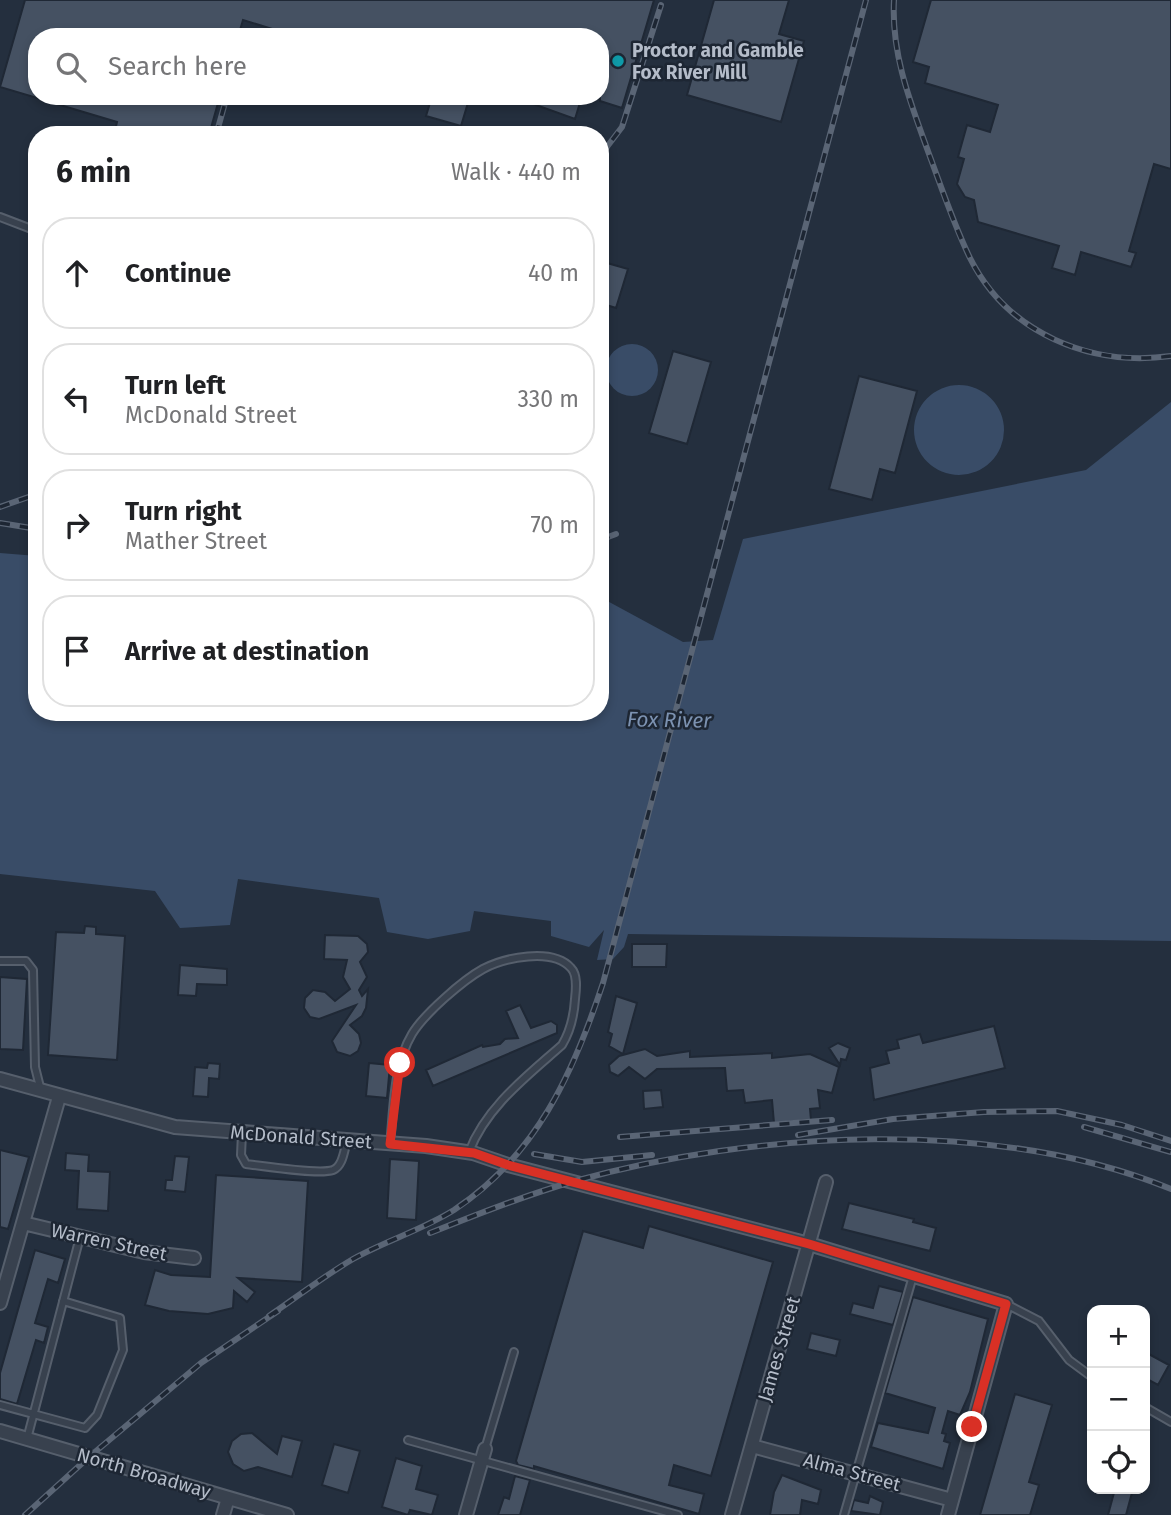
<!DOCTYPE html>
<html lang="en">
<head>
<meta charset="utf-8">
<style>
	body { margin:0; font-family:"Fira Sans",sans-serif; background:#f2f2f2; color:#202124 }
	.controls { position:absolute; right:21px; bottom:21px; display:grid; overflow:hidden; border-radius:14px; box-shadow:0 4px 10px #0003 }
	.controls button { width:63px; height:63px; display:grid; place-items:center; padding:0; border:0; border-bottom:2px solid #e0e0e0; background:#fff; color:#202124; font:35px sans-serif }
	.stop { position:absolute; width:21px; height:21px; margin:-16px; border:5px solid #d93025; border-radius:50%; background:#fff }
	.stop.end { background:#d93025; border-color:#fff; box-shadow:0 2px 7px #0008 }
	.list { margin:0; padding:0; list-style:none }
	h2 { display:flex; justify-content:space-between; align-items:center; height:91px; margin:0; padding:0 28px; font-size:30px }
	h2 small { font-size:23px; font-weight:400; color:#757577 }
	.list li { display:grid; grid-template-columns:46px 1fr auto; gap:21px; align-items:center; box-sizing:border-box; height:112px; margin:0 14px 14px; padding:0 14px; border:2px solid #e0e0e0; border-radius:28px }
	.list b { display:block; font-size:26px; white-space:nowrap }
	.list p { margin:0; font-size:23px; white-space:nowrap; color:#757577 }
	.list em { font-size:23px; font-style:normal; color:#757577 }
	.icon { flex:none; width:38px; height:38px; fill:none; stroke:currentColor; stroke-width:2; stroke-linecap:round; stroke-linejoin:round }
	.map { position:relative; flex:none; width:1171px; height:1515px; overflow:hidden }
	.search { position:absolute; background:#fff; box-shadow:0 4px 10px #0003; left:28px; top:28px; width:581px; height:77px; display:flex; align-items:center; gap:18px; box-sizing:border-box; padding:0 24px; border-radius:28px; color:#757577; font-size:26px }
	.panel { position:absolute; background:#fff; box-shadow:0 4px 10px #0003; left:28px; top:126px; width:581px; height:595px; border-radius:28px }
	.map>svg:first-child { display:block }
	.water { fill:#394c67 }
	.building { fill:#455162; stroke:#1f2835; stroke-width:2 }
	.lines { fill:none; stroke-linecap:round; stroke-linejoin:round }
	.lane-casing { stroke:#565f6c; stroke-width:10 }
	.street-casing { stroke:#565f6c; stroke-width:16 }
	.lane { stroke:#38414e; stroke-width:6 }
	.street { stroke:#38414e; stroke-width:12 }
	.rail-casing { stroke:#5a6575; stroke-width:6 }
	.rail { stroke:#1d2633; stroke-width:3.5; stroke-dasharray:10; stroke-linecap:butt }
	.route { stroke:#d93025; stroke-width:9 }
	.culture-dot { fill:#0f9aa8; stroke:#1d2633; stroke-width:2.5 }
	.labels { text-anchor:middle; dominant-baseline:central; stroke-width:5; stroke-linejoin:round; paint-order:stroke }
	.poi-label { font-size:19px; font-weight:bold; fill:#b4bcc9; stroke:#1d2633; text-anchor:start }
	.street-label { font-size:19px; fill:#b4bcc9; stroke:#1d2633 }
	.water-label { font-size:21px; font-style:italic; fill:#7c92b1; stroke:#1d2633 }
</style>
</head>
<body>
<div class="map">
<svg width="1171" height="1515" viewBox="0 0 1171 1515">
	<rect width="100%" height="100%" fill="#242f3e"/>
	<path class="water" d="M606 370a26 26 0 1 1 52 0a26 26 0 1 1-52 0Z
		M914 430a45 45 0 1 1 90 0a45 45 0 1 1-90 0Z
		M1171,402V941L628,934L624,947L613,959L597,960L604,930L589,947L551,936V921L474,911L470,931L428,939L387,932L379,898L238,879L230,925L180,928L155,891L0,874V553L37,556V712H600V597L683,642L713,640L743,539L1086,470Z"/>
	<path class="building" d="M25,0H654L622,108L600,101V37H363L343,31L342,37H298L243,20L238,37H37V98L0,87Z
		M714,0H789L779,34L804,41L781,122L687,95Z
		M931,0H1171V169L1154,164L1129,251L1136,253L1131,267L1081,252L1075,275L1052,268L1059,246L978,222L974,200L965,197L957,184L964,159L958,157L967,125L990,132L998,105L925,83L929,67L913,62Z
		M40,96H220L209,135H114L117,122L40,99Z
		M432,96H470L461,126L426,116Z
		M511,96H582L575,119Z
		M600,261L628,269L616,308L600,303Z
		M673,351L711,362L687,444L649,433Z
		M859,376L917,391L895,473L880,469L872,500L829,489Z
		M85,926L96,927V934L125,936L117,1060L48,1055L56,932L84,933Z
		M325,935L358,936L367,944L368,952L360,962L367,977L359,990L362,996L368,989L366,1008L362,1016L350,1025L359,1034L361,1043L358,1051L350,1056L337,1052L332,1041L356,1005L319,1019L310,1017L304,1008L305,998L313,990L325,992L335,1001L350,989L343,977L347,960L324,959Z
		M632,944H667L666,967H632Z
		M180,965L227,969V985L197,984L196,996L178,995Z
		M0,977L27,979L23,1050L0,1049Z
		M616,996L637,1003L623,1054L609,1046L612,1034L608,1032Z
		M520,1005L531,1028L551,1021L557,1025V1033L433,1086L426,1070L482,1045L483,1047L500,1044L505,1039L518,1038L506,1011Z
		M994,1026L1005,1068L874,1100L870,1068L889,1063L886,1051L899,1048L897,1040L920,1034L923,1043Z
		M838,1043L850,1048L846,1060L841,1059L840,1065L829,1048Z
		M645,1049L657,1056L690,1051V1057L772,1053V1058L810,1054L839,1067L832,1093L818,1090L820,1108L810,1109L811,1120L774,1123L772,1100L745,1103L743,1090L727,1091L725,1068L657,1069L645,1079L629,1067L618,1076L610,1072L609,1065L619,1056Z
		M208,1063L220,1064L219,1079L209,1078L208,1097L193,1096L195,1067L207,1068Z
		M369,1063L390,1065L387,1098L366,1096Z
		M661,1090L663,1107L644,1109L643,1091Z
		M0,1150L29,1157L8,1229L0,1227Z
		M66,1153L89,1155L88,1171L110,1172L108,1211L77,1209L79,1171L65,1170Z
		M175,1156L189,1157L185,1192L165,1190L166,1180H172Z
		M390,1159L419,1161L416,1220L387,1218Z
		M216,1175L308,1181L302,1282L238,1278L255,1292L247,1302L234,1291L233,1308L208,1314L169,1311L145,1305L155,1270L171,1275L210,1277Z
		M849,1203L914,1219L913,1222L936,1228L930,1251L842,1229Z
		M649,1226L773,1262L711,1476L674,1465L669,1485L704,1494L699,1514L534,1466V1469L518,1465L516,1461L583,1231L643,1248Z
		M35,1250L65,1259L58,1283L48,1279L35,1323L48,1327L44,1343L36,1340L17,1404L0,1399V1373Z
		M879,1286L903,1292L893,1325L850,1314L853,1303L873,1308Z
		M913,1297L988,1319L970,1392L960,1415L948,1411L942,1433L946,1434L944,1441L950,1443L943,1469L871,1447L878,1423L928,1433L935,1408L885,1393Z
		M811,1333L840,1340L836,1356L807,1349Z
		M1145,1352L1169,1365L1158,1385L1145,1378Z
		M1015,1394L1052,1405L1029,1482L1039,1485L1030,1515H980Z
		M252,1433L277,1454L282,1436L302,1441L292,1477L258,1467L244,1471L233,1464L228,1452L232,1441L241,1434Z
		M334,1444L360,1451L348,1493L322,1485Z
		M396,1458L422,1466L416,1489L438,1495L432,1515L410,1510L408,1515L382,1507Z
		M782,1475L821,1490L818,1504L802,1500L800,1515H770L774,1492Z
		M515,1476L530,1480L520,1515H498L504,1497L509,1499Z
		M1115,1489H1133L1126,1515H1108Z
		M870,1496L883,1502L880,1515L851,1511L854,1500L868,1503Z"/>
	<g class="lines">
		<g class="lane-casing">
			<path id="lane" d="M0,217L34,230L37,242
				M0,961H26L33,970L35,1067L41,1091
				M242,1133L241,1155L246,1164C263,1166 319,1175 333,1170C343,1166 344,1150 347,1141
				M390,1144C394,1108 393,1066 412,1034C424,1014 463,980 483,969C504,958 552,947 571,968C578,975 576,990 575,999C574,1016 571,1030 562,1045C527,1076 486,1107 469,1152
				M1006,1304L1039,1321L1069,1360L1092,1377
				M0,1405L85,1428L97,1415L123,1350L120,1318L63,1301
				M1145,1407L1171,1422
				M27,1439L80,1237
				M408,1440L678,1515
				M485,1449L514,1352
				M844,1515L913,1276"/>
		</g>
		<g class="street-casing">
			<path id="street" d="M0,1079L175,1127L426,1146L473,1153L508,1165L809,1244L1006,1304L948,1515
				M23,1223L144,1252L194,1258
				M0,1303L59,1097
				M0,1431L287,1515
				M752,1446L952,1500
				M223,1515L228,1498
				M466,1515L485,1449
				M732,1515L826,1182"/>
		</g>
		<use href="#lane" class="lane"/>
		<use href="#street" class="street"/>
		<g class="rail-casing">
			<path id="rail" d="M894,0C891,55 911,104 929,154C942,189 954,225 970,258C1008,334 1091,367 1171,356
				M244,37L245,36
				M216,135L227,96
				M600,156L622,127L661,5
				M0,507L37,494
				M0,523L37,529
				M600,540L616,534
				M1084,1127L1171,1152
				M798,1135L893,1119L984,1112L1057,1111L1122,1125L1171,1141
				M620,1137L832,1120
				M534,1154L582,1162L652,1155
				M430,1233C478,1214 526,1195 575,1181C755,1131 996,1117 1171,1189
				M269,1316C297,1297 324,1276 353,1259C385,1241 422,1230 454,1210C536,1156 573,1074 603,983L866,0
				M25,1515L89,1457L201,1363L278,1311"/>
		</g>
		<use href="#rail" class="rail"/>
	</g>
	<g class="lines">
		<path class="route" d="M400,1063L390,1144L474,1153L508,1165L809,1244L1006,1304L972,1427"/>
	</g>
	<circle class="culture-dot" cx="618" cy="61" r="7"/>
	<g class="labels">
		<g class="poi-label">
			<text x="632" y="50">Proctor and Gamble<tspan x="632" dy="22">Fox River Mill</tspan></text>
		</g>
		<g class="street-label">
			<text transform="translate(301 1137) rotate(4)">McDonald Street</text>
			<text transform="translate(109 1242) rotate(12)">Warren Street</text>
			<text transform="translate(779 1349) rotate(-74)">James Street</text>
			<text transform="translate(852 1472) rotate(15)">Alma Street</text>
			<text transform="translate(144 1473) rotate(16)">North Broadway</text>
		</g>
		<g class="water-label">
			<text transform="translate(669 720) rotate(1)">Fox River</text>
		</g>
	</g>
</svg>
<div class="controls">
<button>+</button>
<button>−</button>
<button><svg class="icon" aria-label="locate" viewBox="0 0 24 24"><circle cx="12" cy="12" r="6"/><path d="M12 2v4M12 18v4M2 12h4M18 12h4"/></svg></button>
</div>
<div class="stop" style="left:400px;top:1063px"></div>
<div class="stop end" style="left:972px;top:1427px"></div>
<div class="search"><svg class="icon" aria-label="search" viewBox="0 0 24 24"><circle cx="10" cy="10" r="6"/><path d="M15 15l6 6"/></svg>Search here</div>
<section class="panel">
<h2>6 min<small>Walk · 440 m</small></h2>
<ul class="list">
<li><svg class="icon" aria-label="ahead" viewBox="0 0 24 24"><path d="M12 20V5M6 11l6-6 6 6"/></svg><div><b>Continue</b></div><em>40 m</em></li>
<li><svg class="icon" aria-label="left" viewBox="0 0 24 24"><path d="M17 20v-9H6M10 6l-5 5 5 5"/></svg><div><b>Turn left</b><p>McDonald Street</p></div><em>330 m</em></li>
<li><svg class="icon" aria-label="right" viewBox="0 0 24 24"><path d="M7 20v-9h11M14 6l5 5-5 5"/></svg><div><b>Turn right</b><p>Mather Street</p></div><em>70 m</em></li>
<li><svg class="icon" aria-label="arrive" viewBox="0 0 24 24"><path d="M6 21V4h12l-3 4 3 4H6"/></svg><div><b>Arrive at destination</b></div></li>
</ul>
</section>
</div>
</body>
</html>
